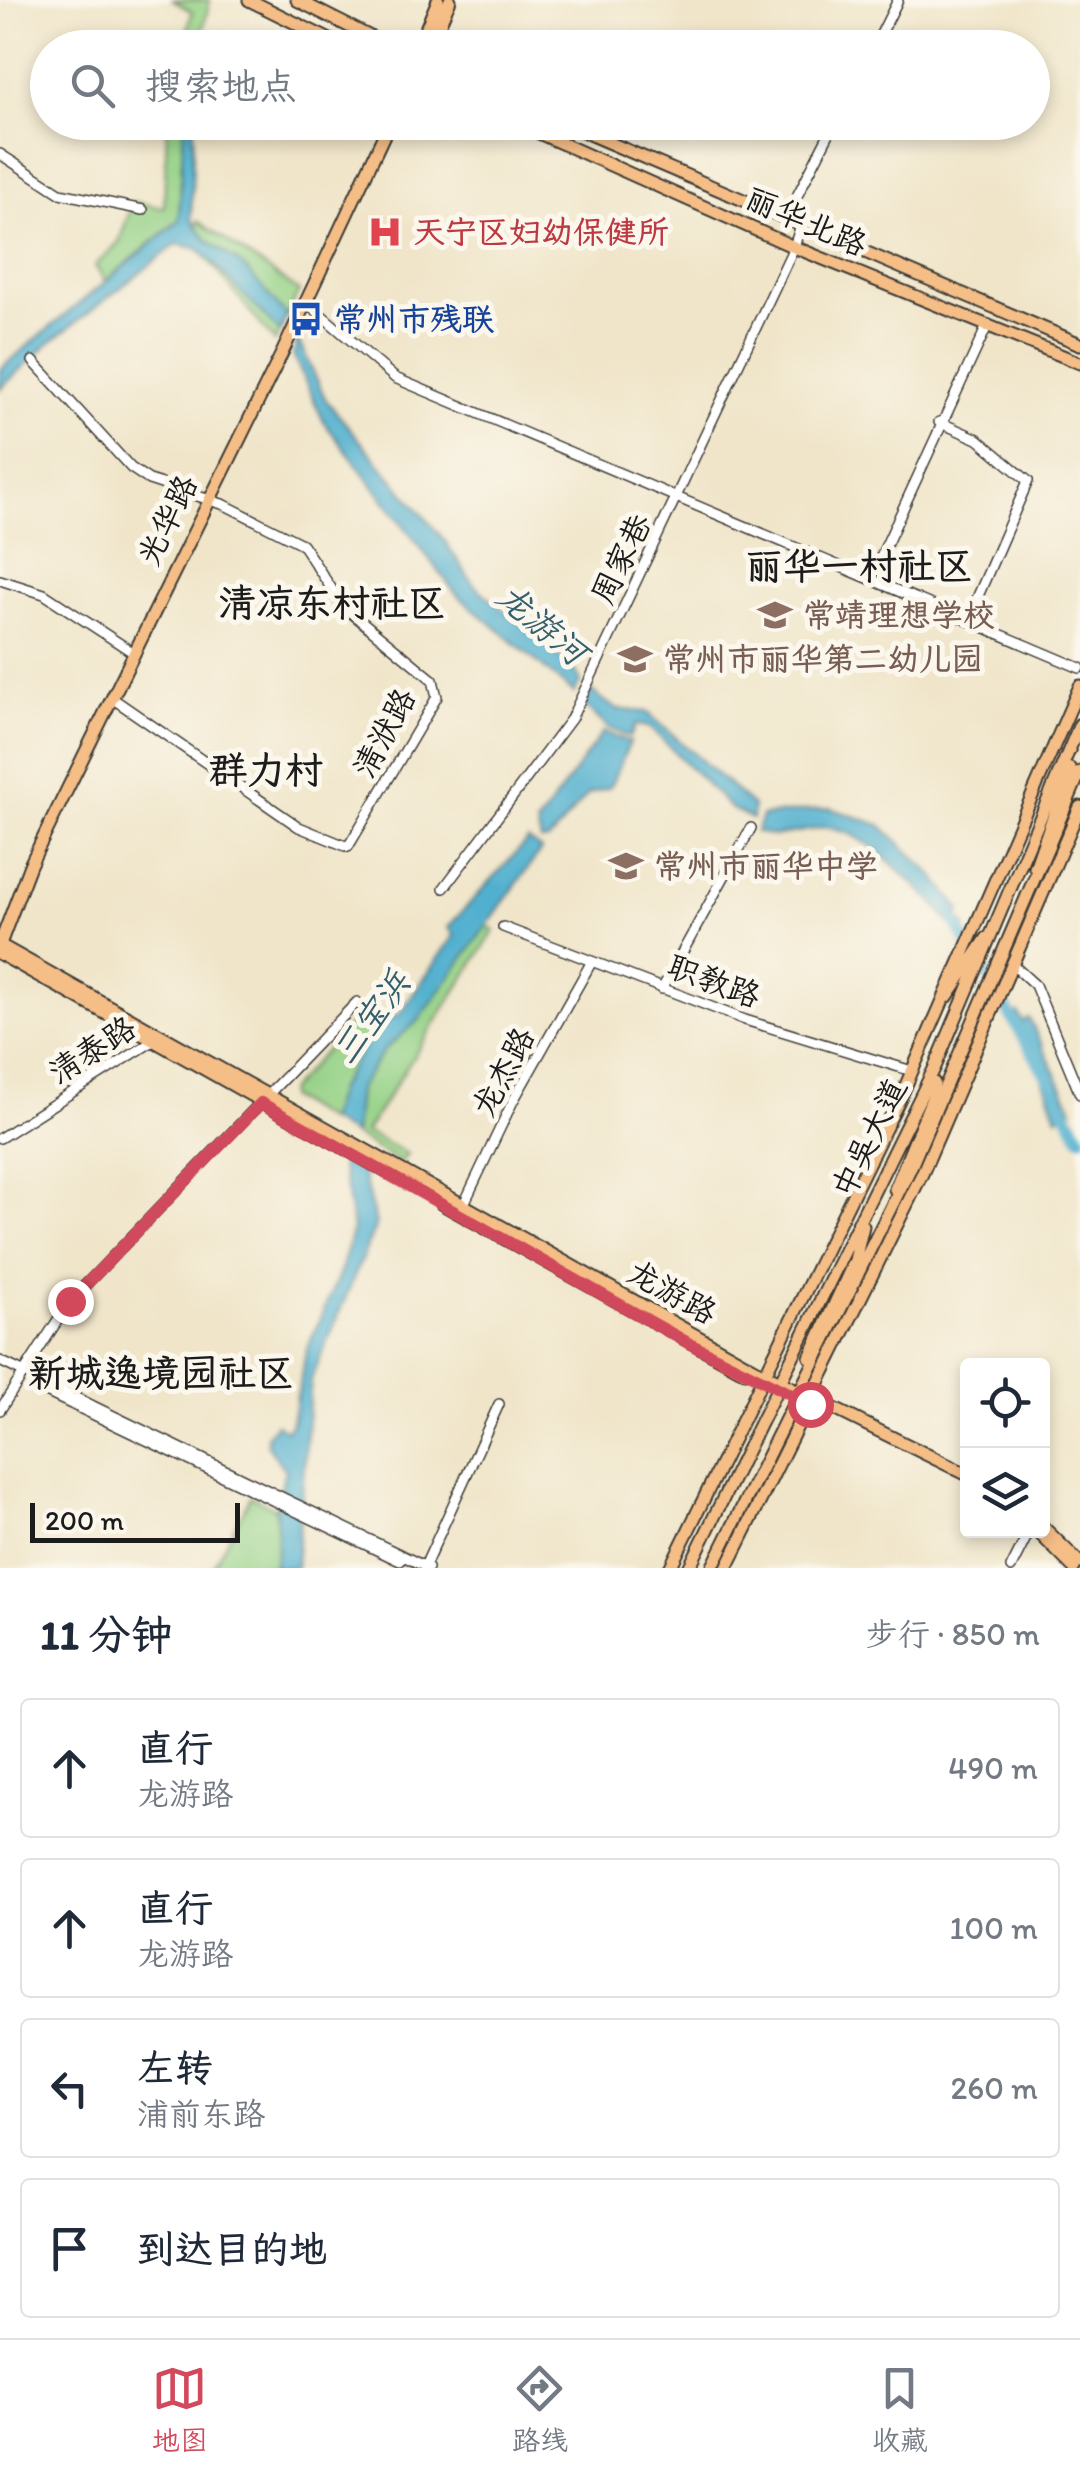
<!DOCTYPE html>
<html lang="zh">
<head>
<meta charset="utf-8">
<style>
	body { margin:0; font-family:Itim,"LXGW WenKai TC",sans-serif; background:#f6f6f7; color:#1f2937 }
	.controls { position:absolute; right:30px; bottom:30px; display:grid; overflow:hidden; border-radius:10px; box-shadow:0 5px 15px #0003 }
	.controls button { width:90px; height:90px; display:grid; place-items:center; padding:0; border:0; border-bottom:2px solid #e0e1e3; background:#fff; color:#1f2937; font:50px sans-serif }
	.scale { position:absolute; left:30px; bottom:25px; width:210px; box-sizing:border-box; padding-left:10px; border:5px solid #1c1c1c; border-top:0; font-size:28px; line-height:35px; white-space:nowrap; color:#1c1c1c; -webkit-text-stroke:8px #fbf7ec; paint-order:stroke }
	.stop { position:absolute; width:30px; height:30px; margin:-22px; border:8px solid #d1495b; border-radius:50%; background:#fff }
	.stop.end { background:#d1495b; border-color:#fff; box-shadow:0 2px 10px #0008 }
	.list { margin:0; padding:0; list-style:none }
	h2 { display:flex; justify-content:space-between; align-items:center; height:130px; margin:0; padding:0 40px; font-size:42px }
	h2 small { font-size:32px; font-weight:400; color:#747a83 }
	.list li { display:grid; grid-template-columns:65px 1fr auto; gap:30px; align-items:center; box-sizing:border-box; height:140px; margin:0 20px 20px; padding:0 20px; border:2px solid #e0e1e3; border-radius:10px }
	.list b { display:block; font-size:38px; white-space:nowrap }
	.list p { margin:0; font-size:32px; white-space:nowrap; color:#747a83 }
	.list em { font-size:32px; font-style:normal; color:#747a83 }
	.icon { flex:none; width:55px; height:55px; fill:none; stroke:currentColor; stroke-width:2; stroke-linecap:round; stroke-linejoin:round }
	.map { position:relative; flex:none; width:1080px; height:1568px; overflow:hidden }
	.search { position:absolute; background:#fff; box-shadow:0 5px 15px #0003; left:30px; right:30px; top:30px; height:110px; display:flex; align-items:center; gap:25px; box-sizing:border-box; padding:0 35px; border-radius:55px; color:#747a83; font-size:38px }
	.sheet { height:770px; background:#fff }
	nav { display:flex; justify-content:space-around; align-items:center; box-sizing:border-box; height:140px; border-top:2px solid #e0e1e3; background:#fff; font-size:28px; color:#747a83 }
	nav a { display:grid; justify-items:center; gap:5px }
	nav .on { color:#d1495b }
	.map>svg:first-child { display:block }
	.green { fill:#94d186; stroke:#587651; stroke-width:2.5 }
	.water { fill:#51b0cf; stroke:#366676; stroke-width:2.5 }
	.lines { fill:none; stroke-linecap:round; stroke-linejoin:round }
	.river { stroke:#51b0cf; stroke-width:12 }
	.minor-casing { stroke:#3c3a36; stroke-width:12 }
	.major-casing { stroke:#3c3a36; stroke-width:15 }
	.minor { stroke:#fff; stroke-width:9 }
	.major { stroke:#f6be87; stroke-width:11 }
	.route { stroke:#d1495b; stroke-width:12 }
	.labels { text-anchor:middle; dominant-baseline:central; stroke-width:10; stroke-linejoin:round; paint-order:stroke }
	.street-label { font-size:32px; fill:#1c1c1c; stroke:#fbf7ec }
	.health-label { font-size:32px; font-weight:bold; fill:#be3a42; stroke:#fbf7ec; text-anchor:start }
	.transit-label { font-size:32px; font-weight:bold; fill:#164399; stroke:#fbf7ec; text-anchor:start }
	.education-label { font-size:32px; font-weight:bold; fill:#785e54; stroke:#fbf7ec; text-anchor:start }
	.water-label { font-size:35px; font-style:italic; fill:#345f6d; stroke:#fbf7ec }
	.quarter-label { font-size:38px; font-weight:bold; fill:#1c1c1c; stroke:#fbf7ec }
</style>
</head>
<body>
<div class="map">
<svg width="1080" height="1568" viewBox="0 0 1080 1568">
	<rect width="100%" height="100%" fill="#fbf7ec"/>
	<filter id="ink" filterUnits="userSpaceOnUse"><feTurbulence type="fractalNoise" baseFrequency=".01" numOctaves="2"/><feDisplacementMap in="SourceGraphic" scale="20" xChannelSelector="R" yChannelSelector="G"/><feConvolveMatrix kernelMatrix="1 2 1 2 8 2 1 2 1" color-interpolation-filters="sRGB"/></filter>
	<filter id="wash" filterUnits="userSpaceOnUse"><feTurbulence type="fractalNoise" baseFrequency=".0048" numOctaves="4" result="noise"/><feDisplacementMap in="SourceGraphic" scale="40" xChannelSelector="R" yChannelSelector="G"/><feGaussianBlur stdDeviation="2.25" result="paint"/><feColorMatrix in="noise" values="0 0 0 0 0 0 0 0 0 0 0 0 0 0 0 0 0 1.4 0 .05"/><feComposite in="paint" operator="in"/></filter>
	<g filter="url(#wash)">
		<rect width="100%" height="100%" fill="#f0e5c9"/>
		<path class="green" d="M173,0H210L199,47H183L192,12Z
			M167,123H184L179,220L105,281L95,266L119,242L133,202L164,208Z
			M198,221L299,291L275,342L199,249L184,244Z
			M484,925L495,930L365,1132L407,1154L401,1163L354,1135L358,1089L384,1049L418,1021Z
			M366,1007L383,1020L338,1089L328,1121L288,1097L289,1090Z
			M251,1496L276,1509L277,1548L273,1568H212Z"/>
		<path class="water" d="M184,123H194L191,219L207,240L244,267L287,316L280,332L199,249L177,244L48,344L0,389V370L7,363L179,221Z
			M298,340L326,400L445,541L474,585L575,670L581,681L574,693L457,595L324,422L293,355Z
			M590,690L616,709L647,712L753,806L752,819L730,808L650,727L636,725L630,737L608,728L584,705Z
			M603,732L630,742L610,787L588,794L549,840L541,841L537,824Z
			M830,808L881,825L931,873L961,910L958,918L966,926L962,937L930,899L876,849L851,834L826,827L774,836L756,832L762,816Z
			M528,840L541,850L418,1021L384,1050L358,1089L354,1135L328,1121L338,1089L371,1034L383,1020L399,1015L454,935L448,927Z
			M1018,1013L1023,1022L1029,1018L1073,1109L1057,1117L1031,1044L1020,1036L1014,1022Z
			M340,1157L362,1171L376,1225L311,1380L296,1568H273L277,1548L276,1509L285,1470L267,1445V1435L276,1424L286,1430L291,1425L307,1349L341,1270L353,1228Z"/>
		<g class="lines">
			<path class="river" d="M955,922L1047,1077
				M1059,1099L1080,1137"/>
		</g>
	</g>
	<g filter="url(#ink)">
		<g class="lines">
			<g class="minor-casing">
				<path id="minor" d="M874,48L898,0
					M0,154L60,193L143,210
					M305,301L395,378L1080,668
					M33,361L131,468L149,480L225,505L302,544L343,606L433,680L437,697L348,847L299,827L112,698
					M939,422L978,439L1028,481L968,619
					M871,578L988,324
					M0,580L44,594L134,653
					M444,888L571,719L794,247L800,228L795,200L835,122
					M503,927L745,1020L912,1071
					M1013,965L1035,985L1080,1094
					M662,989L751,828
					M0,1138L158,1038
					M463,1206L513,1101L591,963
					M0,1361L428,1568
					M44,1391L400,1561
					M0,1410L70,1301L357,1002
					M424,1568L499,1404
					M1011,1568L1030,1530"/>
			</g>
			<g class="major-casing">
				<path id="major" d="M249,0L346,48
					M297,0L392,48
					M418,48L438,0
					M429,48L450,0
					M514,122L794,247L1080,363
					M561,122L1080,344
					M1035,868L1070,769L1065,767L1058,775
					M0,944L30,865L283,351L390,122
					M0,945L768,1376L968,1475
					M0,954L387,1172
					M947,997L987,938
					M895,1189L933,1096L934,1083L927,1085
					M442,1204L745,1372
					M818,1354L810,1357L855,1260L863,1226
					M1042,1526L1080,1563
					M1036,1530L1074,1568
					M670,1568L903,1092L1080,686
					M689,1568L935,1067L1080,724
					M712,1568L910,1169L1080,772
					M727,1568L922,1174L1080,807"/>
			</g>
			<use href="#minor" class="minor"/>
			<use href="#major" class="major"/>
		</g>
	</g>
	<g class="lines" filter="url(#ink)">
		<path class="route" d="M70,1301L261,1103L690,1344L810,1404"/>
	</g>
	<defs>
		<g id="hospital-bare" transform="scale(2.7)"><path d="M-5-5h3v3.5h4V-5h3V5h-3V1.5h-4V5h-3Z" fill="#e0444e" stroke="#fbf7ec" stroke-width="2.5" paint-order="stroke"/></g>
		<g id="bus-bare" transform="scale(2.7)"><path d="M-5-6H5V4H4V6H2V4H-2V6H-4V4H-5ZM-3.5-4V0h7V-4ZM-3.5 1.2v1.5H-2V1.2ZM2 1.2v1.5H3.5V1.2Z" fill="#1a4fb4" stroke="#fbf7ec" stroke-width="2.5" paint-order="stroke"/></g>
		<g id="school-bare" transform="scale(2.7)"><path d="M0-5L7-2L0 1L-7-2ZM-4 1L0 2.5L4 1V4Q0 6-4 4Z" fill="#8d6e63" stroke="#fbf7ec" stroke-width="2.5" paint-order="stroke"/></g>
	</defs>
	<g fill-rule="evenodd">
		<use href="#hospital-bare" x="385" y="232"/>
		<use href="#bus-bare" x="306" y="319"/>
		<use href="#school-bare" x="775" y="615"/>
		<use href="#school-bare" x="635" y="659"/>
		<use href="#school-bare" x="626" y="866"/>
	</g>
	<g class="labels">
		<g class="street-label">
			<text transform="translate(806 221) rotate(23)">丽华北路</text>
			<text transform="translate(167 520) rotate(-64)">光华路</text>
			<text transform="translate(621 559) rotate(-64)">周家巷</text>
			<text transform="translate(384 733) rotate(-62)">清洑路</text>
			<text transform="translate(714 981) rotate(20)">职教路</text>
			<text transform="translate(92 1050) rotate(-33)">清泰路</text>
			<text transform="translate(503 1072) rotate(-62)">龙杰路</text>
			<text transform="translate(869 1138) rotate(-64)">中吴大道</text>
			<text transform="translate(672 1292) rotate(29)">龙游路</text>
		</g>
		<g class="health-label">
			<text x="413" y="232">天宁区妇幼保健所</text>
		</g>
		<g class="transit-label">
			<text x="334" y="319">常州市残联</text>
		</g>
		<g class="education-label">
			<text x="803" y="615">常靖理想学校</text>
			<text x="663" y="659">常州市丽华第二幼儿园</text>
			<text x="654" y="866">常州市丽华中学</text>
		</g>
		<g class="water-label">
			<text transform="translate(542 624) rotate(40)">龙游河</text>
			<text transform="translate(371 1017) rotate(-54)">三宝浜</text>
		</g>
		<g class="quarter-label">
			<text x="859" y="566">丽华一村社区</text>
			<text x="332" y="603">清凉东村社区</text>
			<text x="266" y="770">群力村</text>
			<text x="161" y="1373">新城逸境园社区</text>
		</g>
	</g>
</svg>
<div class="controls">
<button><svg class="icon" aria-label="locate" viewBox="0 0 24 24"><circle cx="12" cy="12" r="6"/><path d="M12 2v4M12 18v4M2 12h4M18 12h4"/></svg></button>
<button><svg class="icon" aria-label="layers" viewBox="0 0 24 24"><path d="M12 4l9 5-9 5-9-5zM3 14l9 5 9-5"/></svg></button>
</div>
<div class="scale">200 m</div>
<div class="stop" style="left:810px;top:1404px"></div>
<div class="stop end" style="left:70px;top:1301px"></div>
<div class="search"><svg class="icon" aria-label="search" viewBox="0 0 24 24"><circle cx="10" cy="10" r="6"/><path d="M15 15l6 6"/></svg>搜索地点</div>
</div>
<section class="sheet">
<h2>11 分钟<small>步行 · 850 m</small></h2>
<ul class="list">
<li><svg class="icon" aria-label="ahead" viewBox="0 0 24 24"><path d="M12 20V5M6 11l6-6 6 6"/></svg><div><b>直行</b><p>龙游路</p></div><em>490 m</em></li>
<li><svg class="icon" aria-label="ahead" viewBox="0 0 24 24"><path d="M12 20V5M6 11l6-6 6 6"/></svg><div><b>直行</b><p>龙游路</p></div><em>100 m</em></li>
<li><svg class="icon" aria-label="left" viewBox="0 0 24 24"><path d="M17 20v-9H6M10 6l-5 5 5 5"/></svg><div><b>左转</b><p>浦前东路</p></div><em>260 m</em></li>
<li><svg class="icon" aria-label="arrive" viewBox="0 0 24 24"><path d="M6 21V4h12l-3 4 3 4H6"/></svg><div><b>到达目的地</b></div></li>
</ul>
</section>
<nav>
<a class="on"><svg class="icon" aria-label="map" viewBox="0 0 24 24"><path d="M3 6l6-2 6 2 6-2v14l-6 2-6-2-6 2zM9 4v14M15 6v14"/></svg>地图</a>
<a><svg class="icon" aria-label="directions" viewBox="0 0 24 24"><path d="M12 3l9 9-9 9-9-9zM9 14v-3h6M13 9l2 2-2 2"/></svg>路线</a>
<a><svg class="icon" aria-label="saved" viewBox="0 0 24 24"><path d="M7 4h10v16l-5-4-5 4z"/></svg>收藏</a>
</nav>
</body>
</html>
